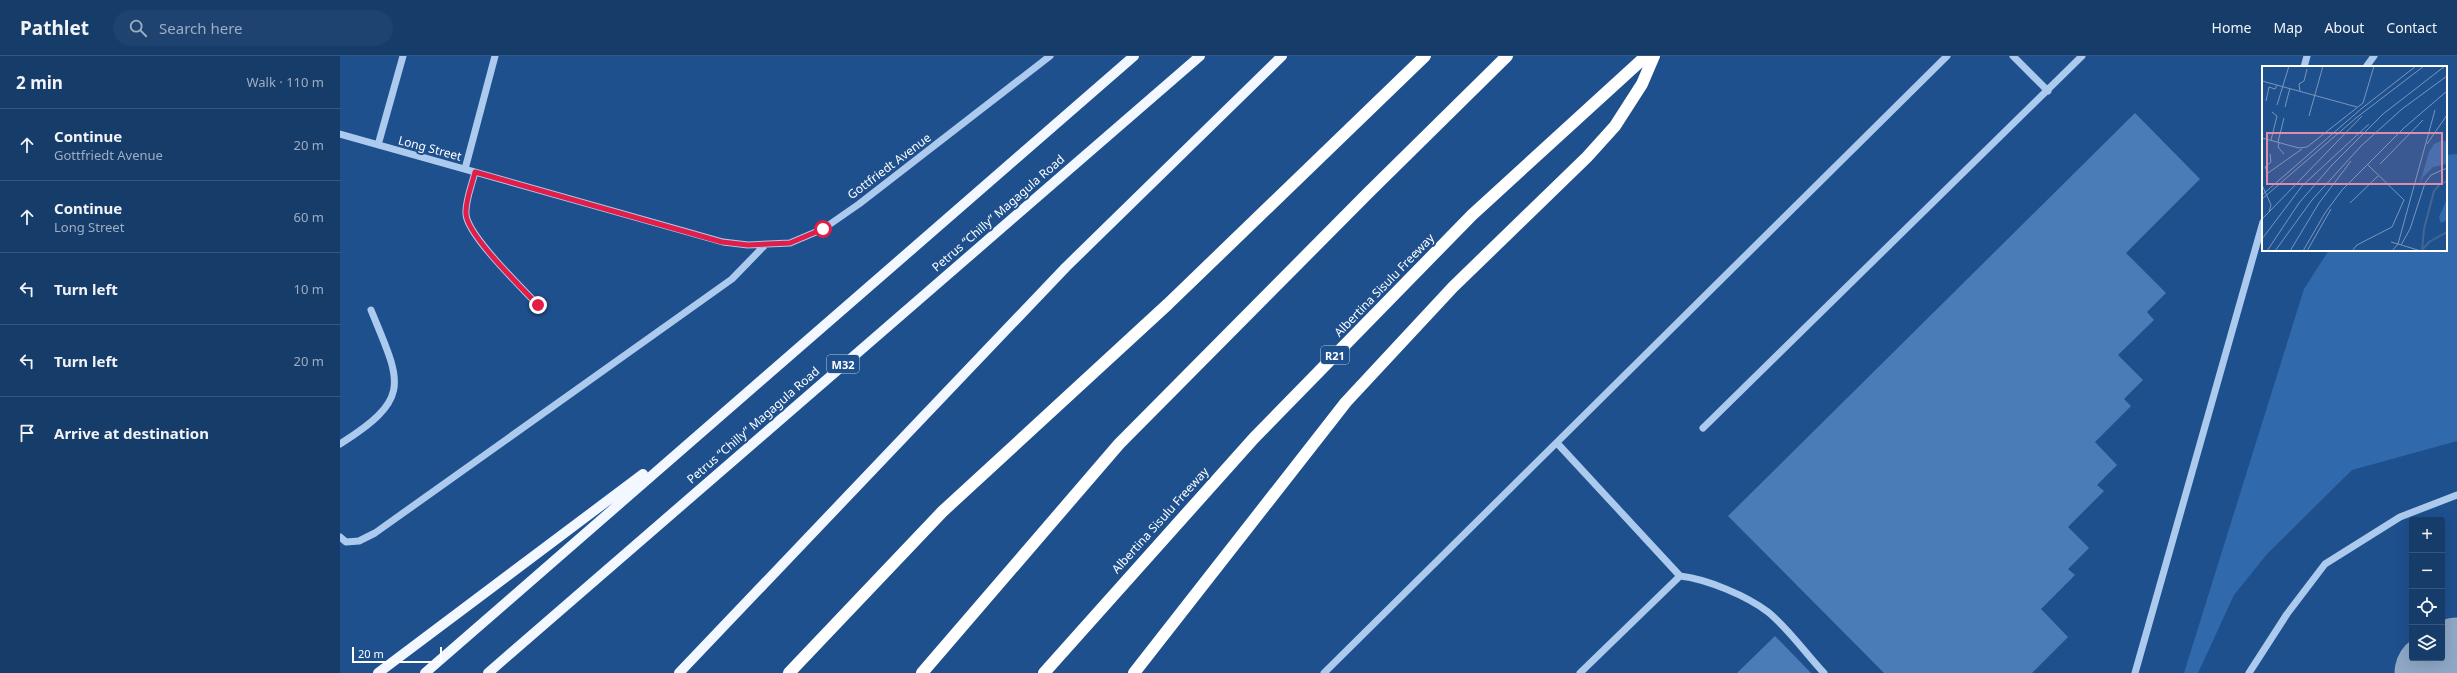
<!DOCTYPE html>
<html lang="en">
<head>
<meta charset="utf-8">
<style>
	body { margin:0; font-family:"Noto Sans",sans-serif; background:#1f4370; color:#f1f3f6 }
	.controls { position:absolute; right:12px; bottom:12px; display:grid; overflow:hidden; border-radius:4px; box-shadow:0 4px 16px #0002 }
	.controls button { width:36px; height:36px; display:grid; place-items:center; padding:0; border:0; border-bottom:1px solid #35567e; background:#163c6a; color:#f1f3f6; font:20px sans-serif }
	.scale { position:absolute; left:12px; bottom:10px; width:90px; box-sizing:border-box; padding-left:4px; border:2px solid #fff; border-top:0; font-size:11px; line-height:14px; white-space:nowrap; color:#fff; -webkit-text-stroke:3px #1e508e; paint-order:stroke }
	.stop { position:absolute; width:12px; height:12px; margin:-9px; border:3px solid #e11d48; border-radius:50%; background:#fff }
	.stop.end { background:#e11d48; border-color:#fff; box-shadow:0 1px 4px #0008 }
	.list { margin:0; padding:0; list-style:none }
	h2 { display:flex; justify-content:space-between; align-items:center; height:52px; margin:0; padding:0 16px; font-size:17px }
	h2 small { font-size:13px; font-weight:400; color:#9eadc1 }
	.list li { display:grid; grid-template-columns:26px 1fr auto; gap:12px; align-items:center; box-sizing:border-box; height:72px; padding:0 16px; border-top:1px solid #35567e }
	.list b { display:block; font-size:15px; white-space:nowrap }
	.list p { margin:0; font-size:13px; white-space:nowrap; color:#9eadc1 }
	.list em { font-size:13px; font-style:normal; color:#9eadc1 }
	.icon { flex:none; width:22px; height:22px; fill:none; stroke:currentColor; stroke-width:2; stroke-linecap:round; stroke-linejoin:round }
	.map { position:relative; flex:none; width:2117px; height:617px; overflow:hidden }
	header { display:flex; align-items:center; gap:24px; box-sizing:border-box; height:56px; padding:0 20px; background:#163c6a; border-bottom:1px solid #35567e }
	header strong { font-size:19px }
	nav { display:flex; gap:22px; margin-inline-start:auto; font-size:14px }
	.search { width:280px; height:36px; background:#1f4370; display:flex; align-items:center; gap:10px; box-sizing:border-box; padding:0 14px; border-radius:22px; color:#9eadc1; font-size:15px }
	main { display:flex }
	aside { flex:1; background:#163c6a }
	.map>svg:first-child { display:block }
	.green { fill:#316aac }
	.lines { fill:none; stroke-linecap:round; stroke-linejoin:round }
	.taxiway { stroke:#8ea8c6; stroke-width:81 }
	.building { fill:#4a7cb8 }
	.minor { stroke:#accaed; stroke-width:7 }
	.major { stroke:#f3f7ff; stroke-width:10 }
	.highway { stroke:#fff; stroke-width:12 }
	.route { stroke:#e11d48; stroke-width:5 }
	.labels { text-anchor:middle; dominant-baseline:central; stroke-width:4; stroke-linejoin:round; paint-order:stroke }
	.shield { fill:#1e508e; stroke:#bccadd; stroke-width:1 }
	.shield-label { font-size:11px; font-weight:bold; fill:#fff }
	.street-label { font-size:12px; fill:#fff; stroke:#1e508e }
	.inset-river { fill:none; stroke:#426693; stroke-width:2 }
	.inset-road { fill:none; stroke:#7896bb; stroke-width:1 }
	.view { fill:#e08cad; fill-opacity:0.15; stroke:#e08cad; stroke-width:2 }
	.inset-edge { fill:none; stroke:#fff; stroke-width:2 }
</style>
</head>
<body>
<header>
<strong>Pathlet</strong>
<div class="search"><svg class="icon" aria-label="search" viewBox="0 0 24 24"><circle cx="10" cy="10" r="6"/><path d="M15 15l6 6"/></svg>Search here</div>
<nav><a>Home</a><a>Map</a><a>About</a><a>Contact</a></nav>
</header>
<main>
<aside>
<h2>2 min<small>Walk · 110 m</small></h2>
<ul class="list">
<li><svg class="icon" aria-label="ahead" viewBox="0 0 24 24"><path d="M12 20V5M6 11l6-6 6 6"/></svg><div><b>Continue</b><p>Gottfriedt Avenue</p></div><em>20 m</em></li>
<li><svg class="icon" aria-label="ahead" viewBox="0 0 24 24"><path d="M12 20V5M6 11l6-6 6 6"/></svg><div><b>Continue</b><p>Long Street</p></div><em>60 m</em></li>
<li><svg class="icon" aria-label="left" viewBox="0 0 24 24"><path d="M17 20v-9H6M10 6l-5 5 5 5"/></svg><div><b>Turn left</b></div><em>10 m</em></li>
<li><svg class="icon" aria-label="left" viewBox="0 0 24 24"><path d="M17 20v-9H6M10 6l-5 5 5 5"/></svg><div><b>Turn left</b></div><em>20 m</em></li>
<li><svg class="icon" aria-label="arrive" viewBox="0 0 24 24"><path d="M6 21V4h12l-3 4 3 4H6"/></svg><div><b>Arrive at destination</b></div></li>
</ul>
</aside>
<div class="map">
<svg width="2117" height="617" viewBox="0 0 2117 617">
	<rect width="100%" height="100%" fill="#1e508e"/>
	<path class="green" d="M2117,98V385L2012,414L1927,498L1894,539L1858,617H1844L1964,233L1989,194H2106V99Z"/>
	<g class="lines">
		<path class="taxiway" d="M2095,617L2117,602"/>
	</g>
	<path class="building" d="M1795,57L1860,123L1786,197L1826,237L1807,256L1814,264L1778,299L1803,324L1784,343L1791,350L1755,386L1777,409L1757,429L1764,435L1728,471L1749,492L1728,513L1735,519L1701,553L1728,581L1692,617H1544L1388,460Z
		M1435,580L1471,617H1397Z"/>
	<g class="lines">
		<path class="minor" d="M1673,0L1708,35
			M1964,11L1967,0
			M2026,11L2034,0
			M0,78L383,186L408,189L450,187L483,173L519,148L710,0
			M38,89L63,0
			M125,113L155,0
			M135,116C132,129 125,145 126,158C127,179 182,232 198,249
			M1363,372L1742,0
			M1217,387L1340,520C1367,523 1407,540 1428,556C1447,571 1467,599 1484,617
			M0,388C73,342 61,327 31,254
			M0,481L6,486L19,485L35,477L392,223L425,189
			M984,617L1607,0
			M1240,617L1340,520
			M1795,617L1923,166
			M1909,617L1947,558L1985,508L2060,461L2117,439"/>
		<path class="major" d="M38,617L303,418
			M85,617L794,0
			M148,617L860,0
			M339,617L726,211L942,0"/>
		<path class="highway" d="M449,617L602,456L828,248L1085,0
			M582,617L779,388L1028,137L1167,0
			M704,617L914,382L1132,159L1306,0
			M794,617L1006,346L1113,231L1247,101L1275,70L1302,28L1314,0"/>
	</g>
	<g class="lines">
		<path class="route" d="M198,249C182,232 127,179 126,158C125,145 132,129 135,116L382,186L408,189L450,187L483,173"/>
	</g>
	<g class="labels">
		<g class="shield">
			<rect x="981" y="290" width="28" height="18" rx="3"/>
			<rect x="487" y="299" width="32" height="18" rx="3"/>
		</g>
		<g class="shield-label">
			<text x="995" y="299">R21</text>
			<text x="503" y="308">M32</text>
		</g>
		<g class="street-label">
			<text transform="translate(90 92) rotate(15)">Long Street</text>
			<text transform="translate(549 110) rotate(-37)">Gottfriedt Avenue</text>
			<text transform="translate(658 157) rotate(-41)">Petrus “Chilly” Magagula Road</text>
			<text transform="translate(1044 229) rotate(-46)">Albertina Sisulu Freeway</text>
			<text transform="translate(413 369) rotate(-41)">Petrus “Chilly” Magagula Road</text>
			<text transform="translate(820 464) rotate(-48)">Albertina Sisulu Freeway</text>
		</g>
	</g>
	<g transform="translate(1922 10)">
		<rect width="185" height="185" fill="#1e508e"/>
		<path d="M179,75H185V98L171,101L161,111L156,123L167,86L172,78ZM185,133V154L179,157L177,151Z" fill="#316aac"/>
		<path class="inset-river" d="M160,184L167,176L185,166M160,185L162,163L172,125L178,118L185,115"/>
		<path class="inset-road" d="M0,15L95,41M38,25L37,18L42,15L45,3M4,35L7,21L13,23L15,19M15,39L27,0M23,41L28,22M47,50L61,0M0,72L37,82L45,81L101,37L112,0M9,74L15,50L10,46M16,76L22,52M17,77L16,81L22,88M165,78L185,49M8,88L9,96L3,101L6,107L40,83M118,98L161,54M0,119L9,139L7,146L0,153M0,129L99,43L154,0M0,133L94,52L162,0M88,137L116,110M7,146L100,50M0,173L40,120L107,58M129,176L136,178L130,185M139,179L148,163L163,117L169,109L185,102M5,185L37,137L70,99L121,48L183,0M13,185L50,134L99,80L140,43L185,10M28,185L57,137L89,95M41,185L63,147L80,124L143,61L185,25M45,185L69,143M90,185L95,179L130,161L142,134L106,99M159,185L136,178L173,44"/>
		<path class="view" d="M5,67H180V118H5Z"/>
		<rect width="185" height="185" class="inset-edge"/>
	</g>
</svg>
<div class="controls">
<button>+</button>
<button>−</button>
<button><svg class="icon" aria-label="locate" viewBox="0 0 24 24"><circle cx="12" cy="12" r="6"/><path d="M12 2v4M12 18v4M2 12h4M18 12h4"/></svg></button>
<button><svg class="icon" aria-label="layers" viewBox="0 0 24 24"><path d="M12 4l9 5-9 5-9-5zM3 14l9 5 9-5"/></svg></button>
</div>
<div class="scale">20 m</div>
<div class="stop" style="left:483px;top:173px"></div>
<div class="stop end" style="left:198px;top:249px"></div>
</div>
</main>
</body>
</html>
